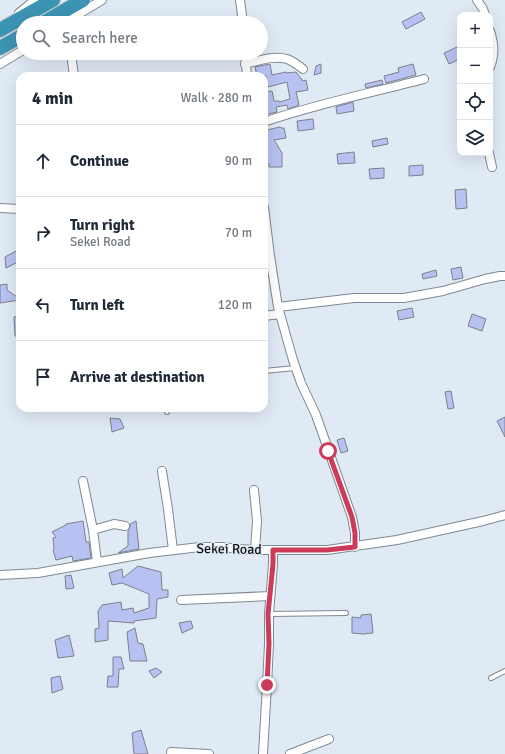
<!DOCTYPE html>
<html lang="en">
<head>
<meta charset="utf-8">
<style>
	body { margin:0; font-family:Signika,sans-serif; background:#f2f2f3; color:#1f2937 }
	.controls { position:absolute; right:12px; top:12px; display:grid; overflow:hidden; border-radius:8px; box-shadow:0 4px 16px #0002 }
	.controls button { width:36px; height:36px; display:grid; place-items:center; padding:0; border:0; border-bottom:1px solid #e0e1e3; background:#fff; color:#1f2937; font:20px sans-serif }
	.stop { position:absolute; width:12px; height:12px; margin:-9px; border:3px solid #cc3c5a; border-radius:50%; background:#fff }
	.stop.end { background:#cc3c5a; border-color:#fff; box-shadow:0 1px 4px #0008 }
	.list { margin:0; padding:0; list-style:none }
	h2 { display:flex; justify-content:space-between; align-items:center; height:52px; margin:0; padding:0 16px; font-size:17px }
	h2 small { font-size:13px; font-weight:400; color:#747a83 }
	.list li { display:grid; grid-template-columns:26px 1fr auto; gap:12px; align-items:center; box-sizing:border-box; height:72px; padding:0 16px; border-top:1px solid #e0e1e3 }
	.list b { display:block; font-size:15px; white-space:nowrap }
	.list p { margin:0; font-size:13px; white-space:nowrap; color:#747a83 }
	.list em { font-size:13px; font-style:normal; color:#747a83 }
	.icon { flex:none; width:22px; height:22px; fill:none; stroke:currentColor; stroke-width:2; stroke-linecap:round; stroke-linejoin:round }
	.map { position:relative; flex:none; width:505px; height:754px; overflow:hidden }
	.search { position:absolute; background:#fff; box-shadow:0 4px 16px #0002; left:16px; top:16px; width:252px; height:44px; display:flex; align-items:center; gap:10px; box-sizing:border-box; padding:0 14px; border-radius:22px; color:#747a83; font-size:15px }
	.panel { position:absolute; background:#fff; box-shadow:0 4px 16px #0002; left:16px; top:72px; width:252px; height:340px; border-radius:12px }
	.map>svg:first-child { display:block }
	.building { fill:#b7c2f2; stroke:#7c7f8b }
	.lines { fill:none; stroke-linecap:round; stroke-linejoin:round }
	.lane-casing { stroke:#7f8993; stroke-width:6 }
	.street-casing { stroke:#7f8993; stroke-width:10 }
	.highway-casing { stroke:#cbcccc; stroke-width:16 }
	.lane { stroke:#fff; stroke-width:4 }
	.street { stroke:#fff; stroke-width:8 }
	.highway { stroke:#3b94b4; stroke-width:14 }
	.route { stroke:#cc3c5a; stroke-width:5 }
	.labels { text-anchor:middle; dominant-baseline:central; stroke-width:3; stroke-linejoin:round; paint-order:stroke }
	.street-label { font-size:14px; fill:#111518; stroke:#e0eaf5 }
</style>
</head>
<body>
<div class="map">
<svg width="505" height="754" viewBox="0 0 505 754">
	<rect width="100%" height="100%" fill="#e0eaf5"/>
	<path class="building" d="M421,12L425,19L406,29L402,22Z
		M457,47L460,54V59L449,64L444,53Z
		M270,64L272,75L286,72V73L296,72L303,81L306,80L308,90L296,92L299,105L288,109L287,105L276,107L277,112L264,115V92L272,91L274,101H279V102L290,99L287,82L268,87L266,76H257L255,67Z
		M321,64V73L314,75L316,66Z
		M413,64L416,75L386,83L384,76L399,72L398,68Z
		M382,80L383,84L366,88L365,84Z
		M353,102L354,111L337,114L336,107Z
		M313,119L314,129L298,131L297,121Z
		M280,127L281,128H284L286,138L274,140L282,153V167H269V164L264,163L267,154H264V131L271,129Z
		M387,138L388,144L373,147L372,141Z
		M354,152L355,163L338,164L337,154Z
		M423,165V175L409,176V166Z
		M384,168V178L370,179L369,169Z
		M466,189L467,208L456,209L455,190Z
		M16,251L20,259V261L6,268L5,257Z
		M461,267L463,278L453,280L451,269Z
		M436,270L437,276L423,279L422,274Z
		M7,284V290L20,299V300L0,303V285Z
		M412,308L414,317L399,320L397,311Z
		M472,314L486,319L482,331L468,326Z
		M20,316V336H15L14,317Z
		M451,391L454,408L448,409L445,392Z
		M505,417V437L497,421Z
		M110,418L120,419L124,428L112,432Z
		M344,438L348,451L341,453L337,440Z
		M83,521L86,542H89L91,558L73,561L72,556L56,560L53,550L54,549L53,538L56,537L52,532L66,525V524Z
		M136,521L139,549L118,553L128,546V531L130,527V524Z
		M138,566L161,572L162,590H168V597L157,599L156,618L134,621V623L108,621V640L95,642V629L99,628L98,611L102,605L121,602L122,610L133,608L134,613L149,608V594L122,583L112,585L109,573L122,569L123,578Z
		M71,575L74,588L66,589L65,576Z
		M371,614L373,633L363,634L352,633V617L361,618V615Z
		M191,621L193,628L182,633L179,623Z
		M135,628L138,643L143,644L147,661H130L127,632Z
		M69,635L74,656L58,658L55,640Z
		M113,657H121L124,669H119L118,687H107L108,676H113Z
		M156,668L162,672L154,678L149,671Z
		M60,676L63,689L52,693L51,678Z
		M141,730L148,754H134L132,733Z"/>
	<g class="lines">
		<g class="lane-casing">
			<path id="lane" d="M264,371L295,368
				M167,408V412
				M269,614L346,613
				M491,678L505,671"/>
		</g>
		<g class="street-casing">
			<path id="street" d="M240,0L243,23
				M477,0L483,9L485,15
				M19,13L35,0
				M64,23L102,0
				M490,31C494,44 495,54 490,67
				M71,53L74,76
				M245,53L247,76
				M0,64L23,50
				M245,64C258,61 273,55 287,59C293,61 298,65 303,69
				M264,122C316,104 371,93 424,79
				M489,153L492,167
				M264,207L270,256L278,307L293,360L301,383L316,415L352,517L355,533V547
				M0,208L20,209
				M278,307L354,298H404L443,291L485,279L500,276H505
				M264,316L280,314
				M162,471L168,509L173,550
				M83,481L93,530L97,562
				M254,490L257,521L255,550
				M93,530L114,524L125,526
				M0,575L38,573L149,553L200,547H222L239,549L255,550H327L397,540L483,521L505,515
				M181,600L270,596
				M171,752L209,754
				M263,754L267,685L269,644V614L273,564V550
				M290,754L329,739"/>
		</g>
		<g class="highway-casing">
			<path id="highway" d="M43,23L83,0
				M0,30L53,0
				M0,48L23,35"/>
		</g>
		<use href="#lane" class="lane"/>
		<use href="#street" class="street"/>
		<use href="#highway" class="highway"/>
	</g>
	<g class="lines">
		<path class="route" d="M267,685L269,644L268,614L273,564V550H327L355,547V533L352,517L328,451"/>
	</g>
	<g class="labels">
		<g class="street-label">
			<text transform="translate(229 549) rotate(1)">Sekei Road</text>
		</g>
	</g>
</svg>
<div class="controls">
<button>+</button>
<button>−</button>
<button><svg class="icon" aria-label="locate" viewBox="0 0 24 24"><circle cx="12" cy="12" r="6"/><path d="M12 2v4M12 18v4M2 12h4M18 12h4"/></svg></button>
<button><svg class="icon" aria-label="layers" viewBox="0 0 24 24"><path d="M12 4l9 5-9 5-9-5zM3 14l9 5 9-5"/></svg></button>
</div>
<div class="stop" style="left:328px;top:451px"></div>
<div class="stop end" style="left:267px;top:685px"></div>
<div class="search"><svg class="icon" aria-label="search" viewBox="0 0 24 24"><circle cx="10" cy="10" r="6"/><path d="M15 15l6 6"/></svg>Search here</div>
<section class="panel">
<h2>4 min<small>Walk · 280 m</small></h2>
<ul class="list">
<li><svg class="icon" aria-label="ahead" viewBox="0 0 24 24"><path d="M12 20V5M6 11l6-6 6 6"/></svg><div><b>Continue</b></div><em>90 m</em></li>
<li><svg class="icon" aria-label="right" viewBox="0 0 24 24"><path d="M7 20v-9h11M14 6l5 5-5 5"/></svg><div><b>Turn right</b><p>Sekei Road</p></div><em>70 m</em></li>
<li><svg class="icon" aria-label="left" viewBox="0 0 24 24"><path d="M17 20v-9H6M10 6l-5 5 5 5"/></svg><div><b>Turn left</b></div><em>120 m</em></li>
<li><svg class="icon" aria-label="arrive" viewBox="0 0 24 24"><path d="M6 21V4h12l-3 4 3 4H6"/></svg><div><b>Arrive at destination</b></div></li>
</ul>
</section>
</div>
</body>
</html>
